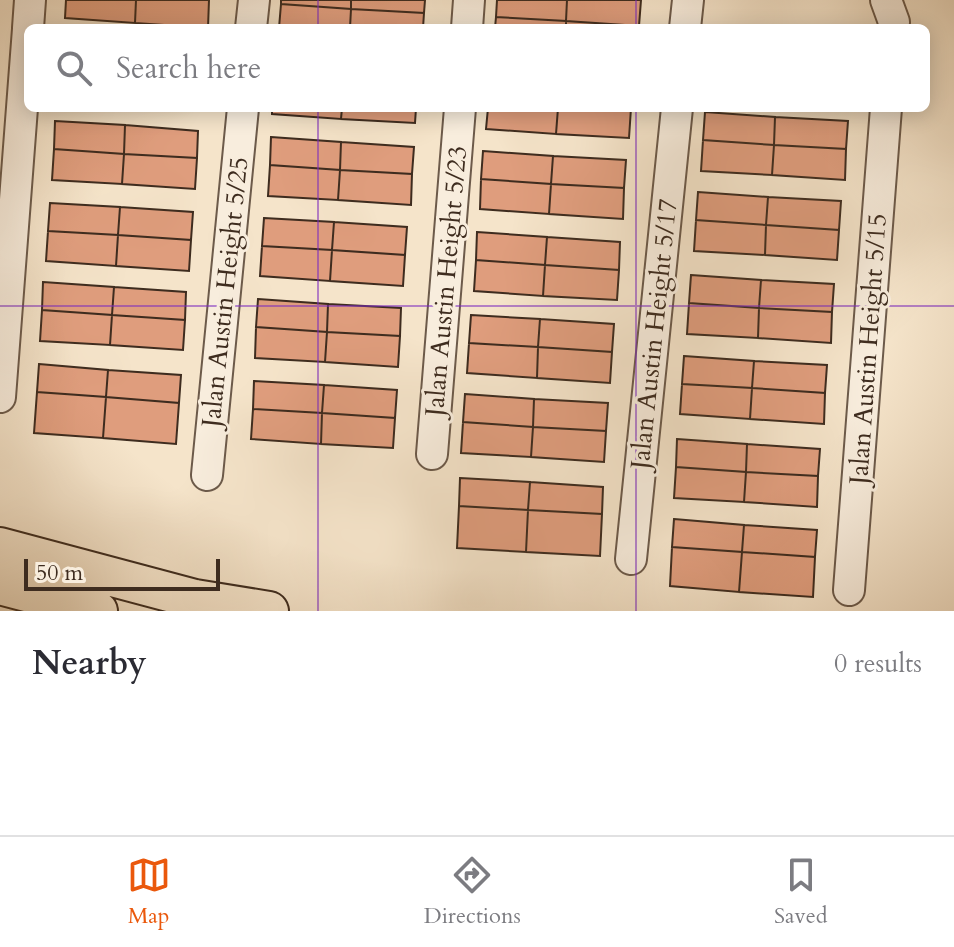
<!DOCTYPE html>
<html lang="en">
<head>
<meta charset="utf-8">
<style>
	body { margin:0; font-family:Cardo,serif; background:#f7f7f7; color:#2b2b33 }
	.scale { position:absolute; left:24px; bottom:20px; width:196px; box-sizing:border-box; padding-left:8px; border:4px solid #3e2c1f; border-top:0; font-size:22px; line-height:28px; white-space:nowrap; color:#3e2c1f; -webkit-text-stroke:6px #f8eddd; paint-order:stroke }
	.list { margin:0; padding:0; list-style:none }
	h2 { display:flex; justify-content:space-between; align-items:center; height:104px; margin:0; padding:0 32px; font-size:34px }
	h2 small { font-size:26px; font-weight:400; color:#7c7c81 }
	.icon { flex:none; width:44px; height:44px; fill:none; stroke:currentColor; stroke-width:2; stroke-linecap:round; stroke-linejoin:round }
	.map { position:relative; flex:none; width:954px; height:611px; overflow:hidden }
	.search { position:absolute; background:#fff; box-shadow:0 4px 20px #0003; left:24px; right:24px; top:24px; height:88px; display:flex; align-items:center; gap:20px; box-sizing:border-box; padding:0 28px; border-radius:12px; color:#7c7c81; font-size:30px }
	.sheet { height:224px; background:#fff }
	nav { display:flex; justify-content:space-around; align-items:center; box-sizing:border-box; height:112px; border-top:2px solid #e1e1e2; background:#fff; font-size:22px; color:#7c7c81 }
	nav a { display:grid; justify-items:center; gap:4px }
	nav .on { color:#ea580c }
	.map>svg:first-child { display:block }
	.building { fill:#df9d7d; stroke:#3e2c1f; stroke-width:2 }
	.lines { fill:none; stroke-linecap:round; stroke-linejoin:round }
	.minor-casing { stroke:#6c5a4a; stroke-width:34 }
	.major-casing { stroke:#3e2c1f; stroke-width:42 }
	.minor { stroke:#f8eddd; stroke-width:30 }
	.major { stroke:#f5e4ca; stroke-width:38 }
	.grid { fill:none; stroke:#7b2cbf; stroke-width:2; stroke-opacity:0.55 }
	.labels { text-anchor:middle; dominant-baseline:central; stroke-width:6; stroke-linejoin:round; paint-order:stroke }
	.street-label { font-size:26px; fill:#3e2c1f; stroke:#f8eddd }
</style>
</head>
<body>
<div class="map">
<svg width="954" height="611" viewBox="0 0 954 611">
	<rect width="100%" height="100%" fill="#f5e4ca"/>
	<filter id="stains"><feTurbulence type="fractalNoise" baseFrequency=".0025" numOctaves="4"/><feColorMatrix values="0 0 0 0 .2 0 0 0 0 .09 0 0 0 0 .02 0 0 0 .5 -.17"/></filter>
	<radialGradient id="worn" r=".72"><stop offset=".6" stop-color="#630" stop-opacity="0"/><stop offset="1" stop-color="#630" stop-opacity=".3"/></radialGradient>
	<path class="building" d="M66,0H136L135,23L65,18Z
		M136,0H209L208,28L135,23Z
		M281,0H351V9L281,4Z
		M351,0H425L424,13L351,9Z
		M497,0H567L566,21L496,17Z
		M567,0H641L639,26L566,21Z
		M281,4L351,9L350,28H279Z
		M351,9L424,13L423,28H350Z
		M496,17L566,21V28H495Z
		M566,21L639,26V28H566Z
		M272,108H342L341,119L272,114Z
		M342,108H416L415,123L341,119Z
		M488,108H558L556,134L486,129Z
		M558,108H631L629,138L556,134Z
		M705,112L775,117L774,145L703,140Z
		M775,117L848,121L846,149L774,145Z
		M55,121L125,125L124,154L54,149Z
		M125,125L198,131L197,158L124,154Z
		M271,137L341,142L340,170L270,165Z
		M703,140L774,145L772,175L701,171Z
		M341,142L414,147L412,174L340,170Z
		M774,145L846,149L845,180L772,175Z
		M54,149L124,154L122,184L52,180Z
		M483,151L553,156L551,184L481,179Z
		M124,154L197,158L195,189L122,184Z
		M553,156L626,160L624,188L551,184Z
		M270,165L340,170L338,200L268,196Z
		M340,170L412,174L411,205L338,200Z
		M481,179L551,184L549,214L480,209Z
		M551,184L624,188L623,219L549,214Z
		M698,192L768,197L766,225L696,220Z
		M768,197L841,201L839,230L766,225Z
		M50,203L120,207L118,235L48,231Z
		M120,207L193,212L191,240L118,235Z
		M264,218L334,222L332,250L262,246Z
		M696,220L766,225L765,255L694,251Z
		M334,222L407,227L405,255L332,250Z
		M766,225L839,230L837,260L765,255Z
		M48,231L118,235L116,266L46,261Z
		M477,232L547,237L545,265L476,260Z
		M118,235L191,240L189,271L116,266Z
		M547,237L620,242L619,270L545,265Z
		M262,246L332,250L330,281L260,276Z
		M332,250L405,255L403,286L330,281Z
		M476,260L545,265L543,296L474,291Z
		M545,265L619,270L617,300L543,296Z
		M691,275L761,280L759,308L689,303Z
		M761,280L834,284L832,312L759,308Z
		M43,282L114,287L112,315L42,310Z
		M114,287L186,292L185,320L112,315Z
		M258,299L328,304L327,332L256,327Z
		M689,303L759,308L758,338L687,334Z
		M328,304L401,308L400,336L327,332Z
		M759,308L832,312L831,343L758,338Z
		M42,310L112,315L110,345L40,341Z
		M112,315L185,320L183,350L110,345Z
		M471,315L540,319L538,347L469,343Z
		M540,319L614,324L612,352L538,347Z
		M256,327L327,332L325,362L255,358Z
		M327,332L400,336L398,367L325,362Z
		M469,343L538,347L537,378L467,373Z
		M538,347L612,352L610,383L537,378Z
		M684,356L754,361L752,388L682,384Z
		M754,361L827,365L825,393L752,388Z
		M39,364L108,370L106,397L37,392Z
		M108,370L181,375L179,403L106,397Z
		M254,381L324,385L322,413L253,409Z
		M682,384L752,388L750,419L680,414Z
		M324,385L397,390L395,418L322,413Z
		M752,388L825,393L824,424L750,419Z
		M37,392L106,397L103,438L34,433Z
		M465,394L534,399L533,427L463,422Z
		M106,397L179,403L176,444L103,438Z
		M534,399L608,403L606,431L533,427Z
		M253,409L322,413L321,444L251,439Z
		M322,413L395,418L393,448L321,444Z
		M463,422L533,427L531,457L461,453Z
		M533,427L606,431L604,462L531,457Z
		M677,439L747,444L746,472L676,467Z
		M747,444L820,449L818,476L746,472Z
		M676,467L746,472L744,502L674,498Z
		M746,472L818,476L817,507L744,502Z
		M460,478L530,482L528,510L459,506Z
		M530,482L603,487L602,514L528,510Z
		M459,506L528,510L526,552L457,548Z
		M528,510L602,514L600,556L526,552Z
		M674,519L744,525L742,552L672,547Z
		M744,525L817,530L815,557L742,552Z
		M672,547L742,552L739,592L670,586Z
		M742,552L815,557L813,597L739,592Z"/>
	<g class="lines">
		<g class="minor-casing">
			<path id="minor" d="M886,0L894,22L893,28
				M28,28L30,0
				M251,28L254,0
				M467,28L469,0
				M685,28L688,0
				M0,397L28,29
				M432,454L460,108
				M207,475L243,108
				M631,559L677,108
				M849,590L886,108"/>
		</g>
		<g class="major-casing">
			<path id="major" d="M0,547L195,599L269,611
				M0,585L98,611"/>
		</g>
		<use href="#minor" class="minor"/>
		<use href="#major" class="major"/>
	</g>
	<path class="grid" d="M318,0V28M636,0V28M318,108V611M636,108V611M0,306H954"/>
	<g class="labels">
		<g class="street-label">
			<text transform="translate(446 281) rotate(-85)">Jalan Austin Height 5/23</text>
			<text transform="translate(225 292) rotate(-84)">Jalan Austin Height 5/25</text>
			<text transform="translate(654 334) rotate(-84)">Jalan Austin Height 5/17</text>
			<text transform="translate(868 349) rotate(-86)">Jalan Austin Height 5/15</text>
		</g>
	</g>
	<rect width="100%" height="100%" filter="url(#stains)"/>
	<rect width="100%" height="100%" fill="url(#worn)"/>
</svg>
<div class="scale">50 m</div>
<div class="search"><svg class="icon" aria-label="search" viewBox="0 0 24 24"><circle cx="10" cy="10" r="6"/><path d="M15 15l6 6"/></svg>Search here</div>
</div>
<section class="sheet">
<h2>Nearby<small>0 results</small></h2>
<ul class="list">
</ul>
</section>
<nav>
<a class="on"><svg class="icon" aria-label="map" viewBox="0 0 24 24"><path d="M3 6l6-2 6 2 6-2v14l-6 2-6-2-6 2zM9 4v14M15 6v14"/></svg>Map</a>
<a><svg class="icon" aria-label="directions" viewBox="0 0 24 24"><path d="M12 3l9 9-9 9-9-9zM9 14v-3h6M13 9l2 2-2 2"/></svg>Directions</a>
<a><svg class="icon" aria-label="saved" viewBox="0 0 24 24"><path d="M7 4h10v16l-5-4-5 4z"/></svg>Saved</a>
</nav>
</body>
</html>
